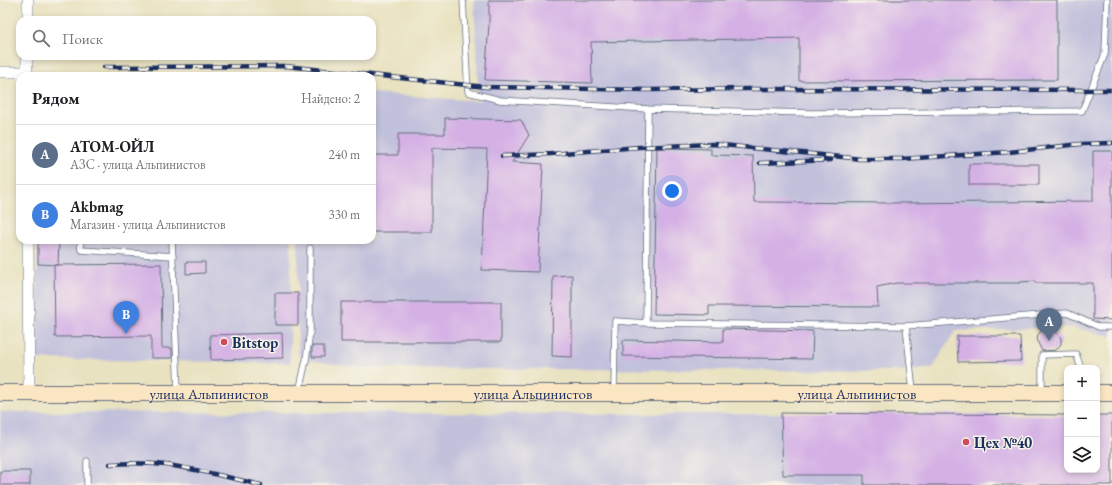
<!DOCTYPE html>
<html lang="ru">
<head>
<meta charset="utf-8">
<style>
	body { margin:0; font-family:"EB Garamond",serif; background:#f2f2f2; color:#202124 }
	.controls { position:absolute; right:12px; bottom:12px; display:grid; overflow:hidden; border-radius:8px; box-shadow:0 2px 6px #0003 }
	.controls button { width:36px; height:36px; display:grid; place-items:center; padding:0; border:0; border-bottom:1px solid #e0e0e0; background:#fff; color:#202124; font:20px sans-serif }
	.you { position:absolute; left:672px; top:191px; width:14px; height:14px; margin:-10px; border:3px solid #fff; border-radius:50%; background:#1a73e8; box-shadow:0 0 0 6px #1a73e833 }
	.badge { display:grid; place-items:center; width:26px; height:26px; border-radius:50%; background:#111827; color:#fff; font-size:13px; font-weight:700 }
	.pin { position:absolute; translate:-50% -33px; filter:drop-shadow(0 1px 2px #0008) }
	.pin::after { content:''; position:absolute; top:21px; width:14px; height:12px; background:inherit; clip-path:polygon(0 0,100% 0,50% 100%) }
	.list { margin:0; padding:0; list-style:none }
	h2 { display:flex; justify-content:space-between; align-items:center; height:52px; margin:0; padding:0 16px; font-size:17px }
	h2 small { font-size:13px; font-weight:400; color:#757577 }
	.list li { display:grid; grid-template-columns:26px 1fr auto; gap:12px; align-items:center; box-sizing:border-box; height:60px; padding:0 16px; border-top:1px solid #e0e0e0 }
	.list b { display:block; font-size:15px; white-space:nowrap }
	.list p { margin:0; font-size:13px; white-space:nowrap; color:#757577 }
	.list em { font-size:13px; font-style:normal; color:#757577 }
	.icon { flex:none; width:22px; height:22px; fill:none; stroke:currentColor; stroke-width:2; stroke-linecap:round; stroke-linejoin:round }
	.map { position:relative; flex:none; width:1112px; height:485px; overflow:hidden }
	.search { position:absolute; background:#fff; box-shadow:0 2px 6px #0003; left:16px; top:16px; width:360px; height:44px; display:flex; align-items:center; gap:10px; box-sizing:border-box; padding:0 14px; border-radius:12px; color:#757577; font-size:15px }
	.panel { position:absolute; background:#fff; box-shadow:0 2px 6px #0003; left:16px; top:72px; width:360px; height:172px; border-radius:12px }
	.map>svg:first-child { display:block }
	.industrial { fill:#c2c1dc }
	.building { fill:#d4b0e5 }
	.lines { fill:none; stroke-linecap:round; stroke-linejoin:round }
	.lane-casing { stroke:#636e80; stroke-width:7 }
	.street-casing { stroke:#636e80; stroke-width:12 }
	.secondary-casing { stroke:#636e80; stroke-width:18 }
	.lane { stroke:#fff; stroke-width:5.5 }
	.street { stroke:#fff; stroke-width:11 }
	.secondary { stroke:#fbe6c3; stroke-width:16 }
	.rail-casing { stroke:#1b2f5e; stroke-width:4.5 }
	.rail { stroke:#f7f3e8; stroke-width:3; stroke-dasharray:9; stroke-linecap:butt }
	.poi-dot { fill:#d1495b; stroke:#f7f3e8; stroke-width:1.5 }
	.labels { text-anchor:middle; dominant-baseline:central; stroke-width:3; stroke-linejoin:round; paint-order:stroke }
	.poi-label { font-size:15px; font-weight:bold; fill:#1b2f5e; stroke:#f7f3e8; text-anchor:start }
	.street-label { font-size:15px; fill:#1b2f5e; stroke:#f7f3e8 }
</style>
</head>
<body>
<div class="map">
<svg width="1112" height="485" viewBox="0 0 1112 485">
	<rect width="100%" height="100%" fill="#f7f3e8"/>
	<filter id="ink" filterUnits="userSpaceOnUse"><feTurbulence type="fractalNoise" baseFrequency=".025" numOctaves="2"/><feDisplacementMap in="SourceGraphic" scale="8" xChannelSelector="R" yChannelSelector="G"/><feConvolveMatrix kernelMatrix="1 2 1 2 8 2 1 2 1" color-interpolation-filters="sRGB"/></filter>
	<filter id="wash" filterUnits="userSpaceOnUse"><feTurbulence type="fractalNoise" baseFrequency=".012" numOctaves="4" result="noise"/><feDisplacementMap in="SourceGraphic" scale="16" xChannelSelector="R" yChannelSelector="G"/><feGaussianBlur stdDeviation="0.9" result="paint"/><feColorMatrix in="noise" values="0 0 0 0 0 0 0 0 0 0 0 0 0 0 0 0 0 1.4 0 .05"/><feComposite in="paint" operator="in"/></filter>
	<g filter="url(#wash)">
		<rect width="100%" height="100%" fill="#e9e2c0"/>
		<path class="industrial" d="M474,0H1112V336L1070,327L955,331L933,368L900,371L362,368L306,360L298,354V240H372V93L479,101Z
			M38,240H291L290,363L37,359Z
			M0,412L1067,415V470H1097V415H1112V485H0Z"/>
		<g id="blocks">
			<path class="building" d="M489,0H1057V80L799,81V38L591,42L592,83L485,80L489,24Z
				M445,118L521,120L529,135L512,162L543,164L538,272L482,270L487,149L432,148V232H372V155H398V134H445Z
				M657,148L711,149V155L753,156L754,202L897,203L1093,201V151H1112V320L1093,319V283H1035V281L1020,282V283H897L877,287L878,307L709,306V315L654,314Z
				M969,164H1039V185H969Z
				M38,240H59L58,265L38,264Z
				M186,262H205V273L186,274Z
				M161,264L162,348H172V358H151V336L55,337L54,265Z
				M572,275V357L552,356L553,276Z
				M275,293H298V325H275Z
				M341,302H501V342H341Z
				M723,329L813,331L812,359L623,356V340L723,342Z
				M1043,329L1054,330L1061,338V344L1056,350L1042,351L1038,343L1037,336Z
				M282,333L283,358L211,360L210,335Z
				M957,336H1020L1021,361L958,362Z
				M312,346H324V357H312Z
				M781,413L1067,415V470H1097V415H1112V485H864V475H783Z
				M0,471H30V485H0Z"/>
		</g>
	</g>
	<g filter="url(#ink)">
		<use href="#blocks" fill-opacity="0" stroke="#636e80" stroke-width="1"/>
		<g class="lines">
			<g class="lane-casing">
				<path id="lane" d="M463,0L468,92L500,100L648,109L646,323
					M648,109L812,113L1082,111L1105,54L1107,0
					M80,240L81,250L173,256
					M172,240L178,392
					M906,326L1067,313L1099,327H1112
					M299,392L306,360L310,331V248
					M614,392L615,321L646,323L906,326L913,391
					M1042,392V355L1076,354L1081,368
					M87,485V461"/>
			</g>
			<g class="street-casing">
				<path id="street" d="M28,20V0
					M0,72H27
					M27,76V56
					M28,240L29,393"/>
			</g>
			<g class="secondary-casing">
				<g id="secondary">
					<path id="s1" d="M0,393H1067"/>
					<path d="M1097,393H1112"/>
				</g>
			</g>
			<use href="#lane" class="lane"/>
			<use href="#street" class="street"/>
			<use href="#secondary" class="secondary"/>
			<g class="rail-casing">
				<path id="rail" d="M104,67L285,66L486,87L647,90L748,89L1112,90
					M502,156L551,154L639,147L713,144L862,159
					M857,159H901L1009,152L1080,144L1112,143
					M760,163L831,160
					M110,464C129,463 148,463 166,465C198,469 230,478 261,485"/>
			</g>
			<use href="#rail" class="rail"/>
		</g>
	</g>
	<g class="poi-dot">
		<circle cx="224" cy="342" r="4"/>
		<circle cx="966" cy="442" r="4"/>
	</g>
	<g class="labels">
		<g class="poi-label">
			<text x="232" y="342">Bitstop</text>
			<text x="974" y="442">Цех №40</text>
		</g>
		<g class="street-label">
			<text stroke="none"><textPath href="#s1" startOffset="209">улица Альпинистов</textPath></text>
			<text stroke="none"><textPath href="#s1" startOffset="533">улица Альпинистов</textPath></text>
			<text stroke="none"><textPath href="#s1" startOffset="857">улица Альпинистов</textPath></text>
		</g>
	</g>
</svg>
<div class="controls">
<button>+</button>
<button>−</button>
<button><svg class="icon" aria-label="layers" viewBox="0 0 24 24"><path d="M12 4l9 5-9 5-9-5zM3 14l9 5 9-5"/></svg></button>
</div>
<div class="you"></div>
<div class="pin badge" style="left:1049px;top:341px;background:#5c6f8a">A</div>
<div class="pin badge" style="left:126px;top:334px;background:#3f7fe0">B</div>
<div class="search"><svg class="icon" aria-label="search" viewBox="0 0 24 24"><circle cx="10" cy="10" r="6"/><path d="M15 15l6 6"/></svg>Поиск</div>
<section class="panel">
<h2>Рядом<small>Найдено: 2</small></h2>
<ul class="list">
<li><span class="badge" style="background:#5c6f8a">A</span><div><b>АТОМ-ОЙЛ</b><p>АЗС · улица Альпинистов</p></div><em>240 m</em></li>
<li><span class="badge" style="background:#3f7fe0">B</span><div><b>Akbmag</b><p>Магазин · улица Альпинистов</p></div><em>330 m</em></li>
</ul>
</section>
</div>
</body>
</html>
